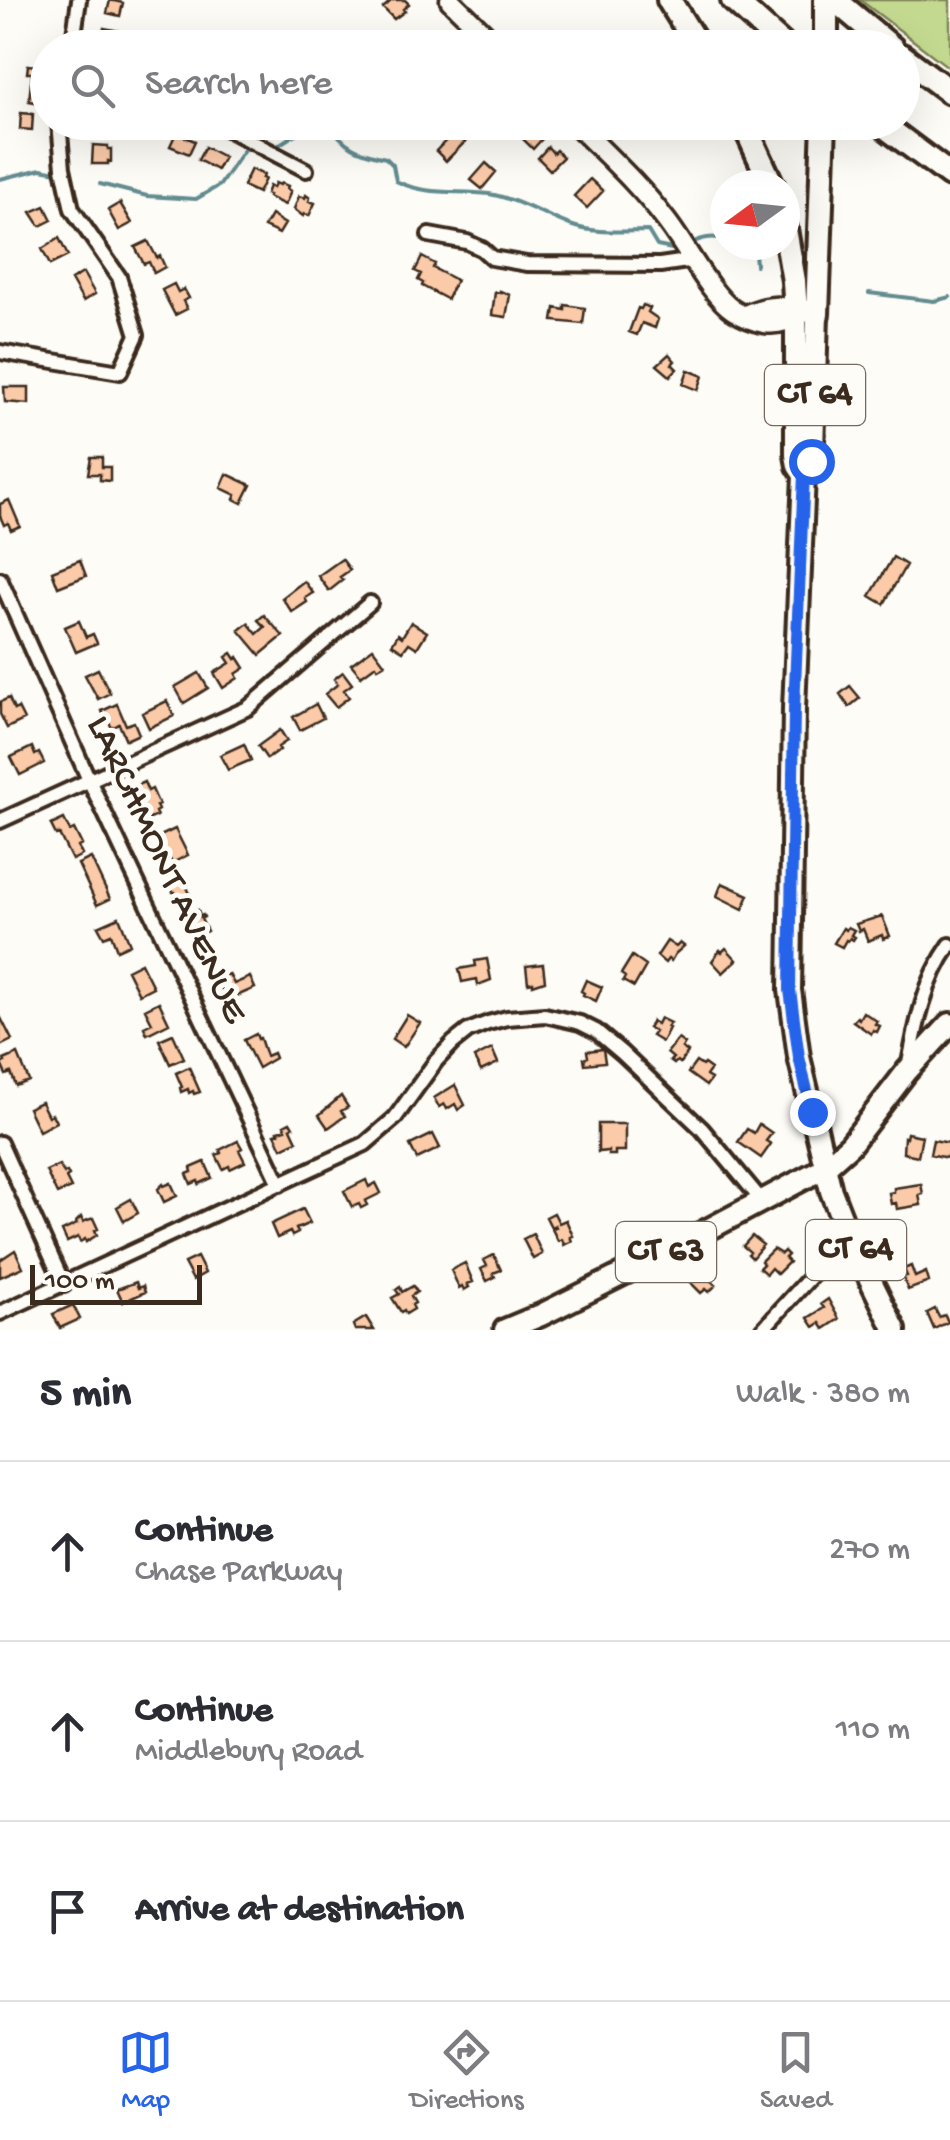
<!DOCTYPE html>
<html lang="en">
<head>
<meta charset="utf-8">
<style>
	body { margin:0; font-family:"Gochi Hand",sans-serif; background:#f7f7f7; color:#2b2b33 }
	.compass { position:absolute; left:710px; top:170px; width:90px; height:90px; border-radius:50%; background:#fff; box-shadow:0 10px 40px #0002; rotate:255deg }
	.scale { position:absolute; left:30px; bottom:25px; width:172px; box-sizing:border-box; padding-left:10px; border:5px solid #3b2a1e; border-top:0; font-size:28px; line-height:35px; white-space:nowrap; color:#3b2a1e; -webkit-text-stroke:8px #fdfcf7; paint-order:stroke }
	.stop { position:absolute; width:30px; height:30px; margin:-22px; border:8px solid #2563eb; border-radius:50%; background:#fff }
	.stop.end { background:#2563eb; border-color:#fff; box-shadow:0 2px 10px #0008 }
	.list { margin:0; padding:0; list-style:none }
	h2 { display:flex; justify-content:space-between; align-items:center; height:130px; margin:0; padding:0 40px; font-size:42px }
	h2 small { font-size:32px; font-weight:400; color:#7c7c81 }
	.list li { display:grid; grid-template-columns:65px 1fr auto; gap:30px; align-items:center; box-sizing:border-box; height:180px; padding:0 40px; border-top:2px solid #e1e1e2 }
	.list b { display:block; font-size:38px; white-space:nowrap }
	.list p { margin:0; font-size:32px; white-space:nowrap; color:#7c7c81 }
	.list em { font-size:32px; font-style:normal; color:#7c7c81 }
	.icon { flex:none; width:55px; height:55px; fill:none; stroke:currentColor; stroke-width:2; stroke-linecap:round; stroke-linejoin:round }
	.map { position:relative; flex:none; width:950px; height:1330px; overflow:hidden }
	.search { position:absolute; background:#fff; box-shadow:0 10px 40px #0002; left:30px; right:30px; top:30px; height:110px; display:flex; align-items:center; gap:25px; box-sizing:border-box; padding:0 35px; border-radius:55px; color:#7c7c81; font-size:38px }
	.sheet { height:670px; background:#fff }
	nav { display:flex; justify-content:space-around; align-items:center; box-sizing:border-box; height:140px; border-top:2px solid #e1e1e2; background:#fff; font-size:28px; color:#7c7c81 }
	nav a { display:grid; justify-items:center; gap:5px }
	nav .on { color:#2563eb }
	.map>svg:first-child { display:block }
	.green { fill:#c3d98f; stroke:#7f8256; stroke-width:2.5 }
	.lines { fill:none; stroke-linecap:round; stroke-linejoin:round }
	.stream { stroke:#648c90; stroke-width:4 }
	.building { fill:#facaa9; stroke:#3b2a1e; stroke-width:2.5 }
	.minor-casing { stroke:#3b2a1e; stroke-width:20 }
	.secondary-casing { stroke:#3b2a1e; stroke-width:25 }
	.primary-casing { stroke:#3b2a1e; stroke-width:28 }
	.motorway-casing { stroke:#3b2a1e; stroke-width:30 }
	.minor { stroke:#fdfcf7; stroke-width:12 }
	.secondary { stroke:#fdfcf7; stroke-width:18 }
	.primary { stroke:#fdfcf7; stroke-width:20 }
	.motorway { stroke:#fdfcf7; stroke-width:22 }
	.route { stroke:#2563eb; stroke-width:12 }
	.labels { text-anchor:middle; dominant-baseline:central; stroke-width:10; stroke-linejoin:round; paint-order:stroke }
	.shield { fill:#fdfcf7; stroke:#75695f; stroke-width:2.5 }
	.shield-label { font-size:35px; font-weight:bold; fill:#3b2a1e }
	.street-label { font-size:38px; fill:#3b2a1e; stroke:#fdfcf7 }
</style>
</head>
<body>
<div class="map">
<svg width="950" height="1330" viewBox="0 0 950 1330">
	<rect width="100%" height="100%" fill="#fdfcf7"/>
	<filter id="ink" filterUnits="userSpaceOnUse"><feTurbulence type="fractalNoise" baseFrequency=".01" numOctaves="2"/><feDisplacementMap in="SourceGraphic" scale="20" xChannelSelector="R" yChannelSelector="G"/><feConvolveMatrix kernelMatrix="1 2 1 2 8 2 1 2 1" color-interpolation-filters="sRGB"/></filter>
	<g filter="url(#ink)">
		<path class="green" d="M860,0H950V68L948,67Z"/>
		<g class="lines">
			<path class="stream" d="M330,122C341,147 362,153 386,158L393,165L396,181C426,196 457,190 489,194C518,199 543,215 570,225C593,234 623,231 648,231L657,246L677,250
				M280,144L314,122
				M0,179L41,169L57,172
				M100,184L147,196L196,199L220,185L245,148
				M690,244C701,238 713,235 725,240
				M737,245L755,252L756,265
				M869,293L934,301L950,297"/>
		</g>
		<path class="building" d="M110,0L123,3L120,16L107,13Z
			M392,0H405L409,4L403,9L405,11L394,19L383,8Z
			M104,28L135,34L133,48L101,46Z
			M445,31L453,39L449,48L419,47L427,38L432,43Z
			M28,65L47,67L45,89H42L40,103L29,101L32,73H27Z
			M21,113L33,114L32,130L20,129Z
			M531,122L542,132L539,135L542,139L533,149L519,135L524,127L525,128Z
			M456,130L467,140L446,161L436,151Z
			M176,133L195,141L189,154L170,146Z
			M93,145L108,146V149H111V162L108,161V164H92Z
			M205,147L224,157L217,170L198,160Z
			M548,147L553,153L556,150L563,157L550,170L538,158Z
			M486,163L496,172L482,189L471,180Z
			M251,169L264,175L262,178L265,179L258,193L243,186Z
			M590,179L603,191L587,208L574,196Z
			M275,183L280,185L281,183L288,186L287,189L291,191L285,205L268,197L269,195L266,194L269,186L273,188Z
			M306,195L310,198L309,201L315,203L309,216L304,214L303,216L294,209L299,196L305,198Z
			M120,203L132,223L119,230L108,210Z
			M45,206L52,220L40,226L31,212Z
			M271,215L285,224L279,234L264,227Z
			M59,238L68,256L50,265L42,249Z
			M148,241L157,258L160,256L165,267L154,273L149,262L144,264L135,247Z
			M422,257L435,264L433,268L456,280L447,299L422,286L423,283L418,280L421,274L415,271Z
			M83,273L95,294L83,301L71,280Z
			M174,284L178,292L184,289L189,298L183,301L187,309L175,315L162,290Z
			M500,291L510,295L506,317L492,315L495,292L500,293Z
			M565,305L585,308L583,324L553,321L555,308L565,310Z
			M643,305L650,308L648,312L658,319L655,328L642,323L637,335L629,332L638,308L641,309Z
			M669,354L675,361L672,364L677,369L670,376L657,365Z
			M688,370L703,376L698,390L683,384Z
			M4,387H29V404L5,402Z
			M91,457H102V467H110V481L100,480V474H88Z
			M227,474L251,485L242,503L234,499L236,495L221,488Z
			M9,500L20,526L11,530L8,523L4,525L0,516V504Z
			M893,557L906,565L884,604L870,596Z
			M342,559L350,570L340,577L343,580L329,591L318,576Z
			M80,560L86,576L58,587L52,571Z
			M304,581L313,593L305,598L307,602L292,612L282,598Z
			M264,615L283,636L260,655L239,630L248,623L257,634L265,627L258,620Z
			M79,621L86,637L93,634L97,643L76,652L65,627Z
			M411,622L427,632L417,648L409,643L403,651L392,644L398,634L402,637Z
			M373,648L385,664L378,668L376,665L361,676L351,664Z
			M232,653L236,659L238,657L245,668L236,674L238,678L223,688L214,673L230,663L226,657Z
			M98,669L110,693L98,699L85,675Z
			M343,672L352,684L344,690L349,697L336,707L325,694L338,684L334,679Z
			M199,673L208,688L184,703L175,687Z
			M850,686L860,698L849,707L840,694Z
			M9,698L14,710L18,708L24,720L7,728L0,714V702Z
			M167,701L174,716L149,728L142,713Z
			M117,704L126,725L134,722L139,734L126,740L119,724L112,728L108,720L106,721L102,711Z
			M316,704L323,718L300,730L293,717Z
			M280,730L287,741L278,747L280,750L267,759L258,746Z
			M244,744L251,760L228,770L220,755Z
			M32,747L35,755L39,753L44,763L20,775L11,757Z
			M144,782L148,791L152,789L159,805L156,806L158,810L155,812L157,816L145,821L133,787Z
			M64,819L70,831L74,829L82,845L78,847L82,855L72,860L59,834L56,835L51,825Z
			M175,829L188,855L172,863L158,837Z
			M91,858L110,899L97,905L78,864Z
			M181,874L191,896L179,902L175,892H173L169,879Z
			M722,883L749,895L743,909L717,896Z
			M198,910L200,916L203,915L204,917L201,919L207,931L195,937L187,924L189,923L185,916Z
			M882,916L890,936L883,939L882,935L868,941L863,929L859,931L856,924Z
			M119,917L130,944L117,950L111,934L104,937L98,926Z
			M848,927L854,930L851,935L855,937L853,940L850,938L848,941L846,940L842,947L834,943L843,928L846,930Z
			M667,941L676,947L680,943L684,946L675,954L671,961L668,959L665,963L657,956Z
			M726,948L737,960L723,973L712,961L720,950L722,952Z
			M632,956L646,966L634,987L623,981L625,977L621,974Z
			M487,959L491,980L478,985L477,979L462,982L459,969L476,966L475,961Z
			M141,963L153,987L139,994L127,970Z
			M543,964L545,981L533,985V982L528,983L526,966Z
			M229,974L234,984L250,977L255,988L228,1000L216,979Z
			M586,980L602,987L596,1001L583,995L584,993L581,991Z
			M159,1002L169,1023L147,1034L144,1027L152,1023L145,1009Z
			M863,1012L877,1021L875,1024L880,1026L877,1032L873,1030L871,1034L853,1021L857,1017L859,1019Z
			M407,1015L420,1023L404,1047L392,1039Z
			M0,1016L12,1040L0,1046Z
			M660,1018L670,1023L667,1027L669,1028L662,1042L652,1036L655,1032L648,1028L652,1021L657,1024Z
			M173,1034L184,1058L170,1064L159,1040Z
			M256,1034L258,1039L260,1038L266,1056L273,1053L275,1058L258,1068L244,1040Z
			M678,1039L685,1044L682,1048L688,1052L680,1063L677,1061L674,1064L670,1061L673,1058L667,1053Z
			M492,1049L498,1063L481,1071L474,1058Z
			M603,1049L605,1062L585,1064L584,1058L588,1057L587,1051Z
			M18,1054L29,1081L16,1086L11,1073L6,1075L1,1064L5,1062L4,1060Z
			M696,1062L702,1066L704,1064L711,1069L706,1076L711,1079L706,1086L688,1073Z
			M189,1067L200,1092L194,1094L193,1091L189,1093L188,1089L181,1092L180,1088L182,1087L176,1073Z
			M455,1085L465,1105L458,1110L455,1104L447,1109L444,1104L439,1107L434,1098Z
			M341,1096L348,1107L341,1111L345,1116L328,1128L319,1115Z
			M41,1102L48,1116L52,1114L56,1122L39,1131L28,1108Z
			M290,1122L293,1127L291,1128L297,1141L282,1148L275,1134L279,1133L278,1131L286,1129L284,1125Z
			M598,1124H625V1151H615V1155H608V1151L598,1152Z
			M759,1124L772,1133L766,1141L771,1144L761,1158L738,1142L747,1129L754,1133Z
			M907,1133L922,1136L918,1156L903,1153L904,1137L906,1138Z
			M433,1134L440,1148L417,1159L410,1145Z
			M933,1140L950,1143L947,1158L930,1154Z
			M238,1141L242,1148L239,1150L245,1162L230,1169L229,1166L223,1169L216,1155L221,1153L220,1150Z
			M205,1162L212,1178L199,1184L198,1181L191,1184L187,1174L192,1172L191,1168Z
			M59,1165L64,1173L67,1172L69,1176L66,1178L71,1188L57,1194L46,1171Z
			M366,1180L369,1187L376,1183L381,1193L365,1201L367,1205L361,1208L359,1204L352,1207L344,1191Z
			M171,1183L177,1196L164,1202L158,1189L163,1184L164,1186Z
			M921,1184L923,1194L919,1195L921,1205L897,1209L896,1203L891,1204L889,1193L894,1192V1188Z
			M131,1199L138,1213L124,1221L117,1207Z
			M303,1209L310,1223L296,1229L298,1233L292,1236L290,1232L277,1238L271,1224Z
			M554,1213L559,1223L566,1220L573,1236L570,1237L572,1241L564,1245L562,1239L558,1241L552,1229L556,1227L555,1225L551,1227L546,1217Z
			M81,1217L83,1222L93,1218L98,1229L95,1230L97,1235L86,1242L85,1239L80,1242L78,1237L67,1242L62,1231L77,1224L76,1222Z
			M533,1234L542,1254L533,1259L523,1239Z
			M752,1236L763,1245L752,1258L748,1254L750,1252L743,1246Z
			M773,1249L781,1254L784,1251L788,1255L785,1258L789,1262L777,1274L771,1268L766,1274L759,1268L763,1264L761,1261Z
			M15,1250L23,1267L0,1277V1260Z
			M494,1255L501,1270L493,1273L495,1277L487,1281L481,1269L487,1266L484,1260Z
			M197,1257L205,1273L193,1280L184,1263Z
			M465,1263L473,1282L467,1284L469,1287L464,1290L462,1286L459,1288L451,1270Z
			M911,1266L915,1277L926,1272L929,1282L908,1290L903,1277L907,1276L904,1269Z
			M694,1267L716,1285L709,1292L706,1289L701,1293L685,1277Z
			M136,1282L138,1288L143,1286L145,1292L123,1302L117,1289Z
			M413,1286L417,1292L411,1296L415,1303L412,1305L414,1309L406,1314L404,1310L401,1312L392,1298L399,1294L396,1290L400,1287L402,1292Z
			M828,1299L839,1319L824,1329L820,1323L814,1327L808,1318L824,1308L821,1304Z
			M73,1305L80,1319L60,1328L53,1314Z
			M935,1309L939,1317L945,1315L948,1322L934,1329L927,1313Z
			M366,1317L374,1330H355L353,1325Z"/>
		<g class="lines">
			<g class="minor-casing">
				<path id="minor" d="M72,48L79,0
					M214,122L306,170
					M429,235L467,242L482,249L492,258L527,264L660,265L694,260
					M0,352L120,372L137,335L119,277L72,209L63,168L59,122
					M0,579L89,780L280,1184
					M0,821L248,708L370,603
					M908,1069C916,1026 924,981 950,945
					M0,1143L64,1285
					M0,1313L365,1144L395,1118L436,1061L453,1043L468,1031L488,1023L507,1018L545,1015L580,1023L596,1031L622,1053L702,1129L762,1201
					M762,1330L835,1250"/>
			</g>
			<g class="secondary-casing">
				<path id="secondary" d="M450,0L499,48
					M574,122C605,154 638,183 664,218C684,242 710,295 733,310C753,323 777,330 796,315
					M745,315C757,310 773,304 787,308C792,310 796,314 802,314"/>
			</g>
			<g class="primary-casing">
				<path id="primary" d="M796,315V455L798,466L804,475L794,709L790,990L799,1057L831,1191L847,1232L895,1330
					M804,475L809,467L813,451L817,314
					M505,1330L541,1315L647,1262L824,1168L850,1145L907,1071L950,1024"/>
			</g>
			<g class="motorway-casing">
				<path id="motorway" d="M669,0L699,48
					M733,0L786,48
					M835,0L892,48
					M826,48V0
					M902,56L950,92
					M743,122L772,185
					M879,122L950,175
					M785,229L794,281L796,315
					M817,314L824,122"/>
			</g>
			<use href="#minor" class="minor"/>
			<use href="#secondary" class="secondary"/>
			<use href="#primary" class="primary"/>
			<use href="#motorway" class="motorway"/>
		</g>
	</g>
	<g class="lines" filter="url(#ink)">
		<path class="route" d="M811,461L804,474L794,709L790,990L799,1057L812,1112"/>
	</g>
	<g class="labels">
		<g class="shield">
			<rect x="765" y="365" width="100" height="60" rx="8"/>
			<rect x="806" y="1220" width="100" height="60" rx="8"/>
			<rect x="616" y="1222" width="100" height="60" rx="8"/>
		</g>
		<g class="shield-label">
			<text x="815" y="395">CT 64</text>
			<text x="856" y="1250">CT 64</text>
			<text x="666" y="1252">CT 63</text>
		</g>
		<g class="street-label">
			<text transform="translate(165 870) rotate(65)">LARCHMONT AVENUE</text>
		</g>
	</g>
</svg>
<svg class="compass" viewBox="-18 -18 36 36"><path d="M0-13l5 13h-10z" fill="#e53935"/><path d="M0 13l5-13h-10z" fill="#7c7c81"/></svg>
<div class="scale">100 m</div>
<div class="stop" style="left:811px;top:461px"></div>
<div class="stop end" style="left:812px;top:1112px"></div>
<div class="search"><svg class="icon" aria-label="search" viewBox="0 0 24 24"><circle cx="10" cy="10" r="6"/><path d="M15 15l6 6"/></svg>Search here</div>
</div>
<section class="sheet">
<h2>5 min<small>Walk · 380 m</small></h2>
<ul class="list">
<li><svg class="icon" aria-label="ahead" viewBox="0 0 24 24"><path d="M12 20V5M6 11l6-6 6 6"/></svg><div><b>Continue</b><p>Chase Parkway</p></div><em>270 m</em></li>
<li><svg class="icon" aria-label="ahead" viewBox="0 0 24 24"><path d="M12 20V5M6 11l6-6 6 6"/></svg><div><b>Continue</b><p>Middlebury Road</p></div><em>110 m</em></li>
<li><svg class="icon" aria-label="arrive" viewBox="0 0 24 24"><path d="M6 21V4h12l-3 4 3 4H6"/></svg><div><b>Arrive at destination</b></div></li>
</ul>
</section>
<nav>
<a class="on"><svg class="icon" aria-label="map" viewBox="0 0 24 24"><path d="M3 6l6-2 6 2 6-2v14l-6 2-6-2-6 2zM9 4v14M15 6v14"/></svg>Map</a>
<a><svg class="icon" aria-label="directions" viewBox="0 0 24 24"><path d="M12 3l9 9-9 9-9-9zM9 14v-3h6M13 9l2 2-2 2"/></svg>Directions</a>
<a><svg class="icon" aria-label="saved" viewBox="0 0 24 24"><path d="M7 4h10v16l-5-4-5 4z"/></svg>Saved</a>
</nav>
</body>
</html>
